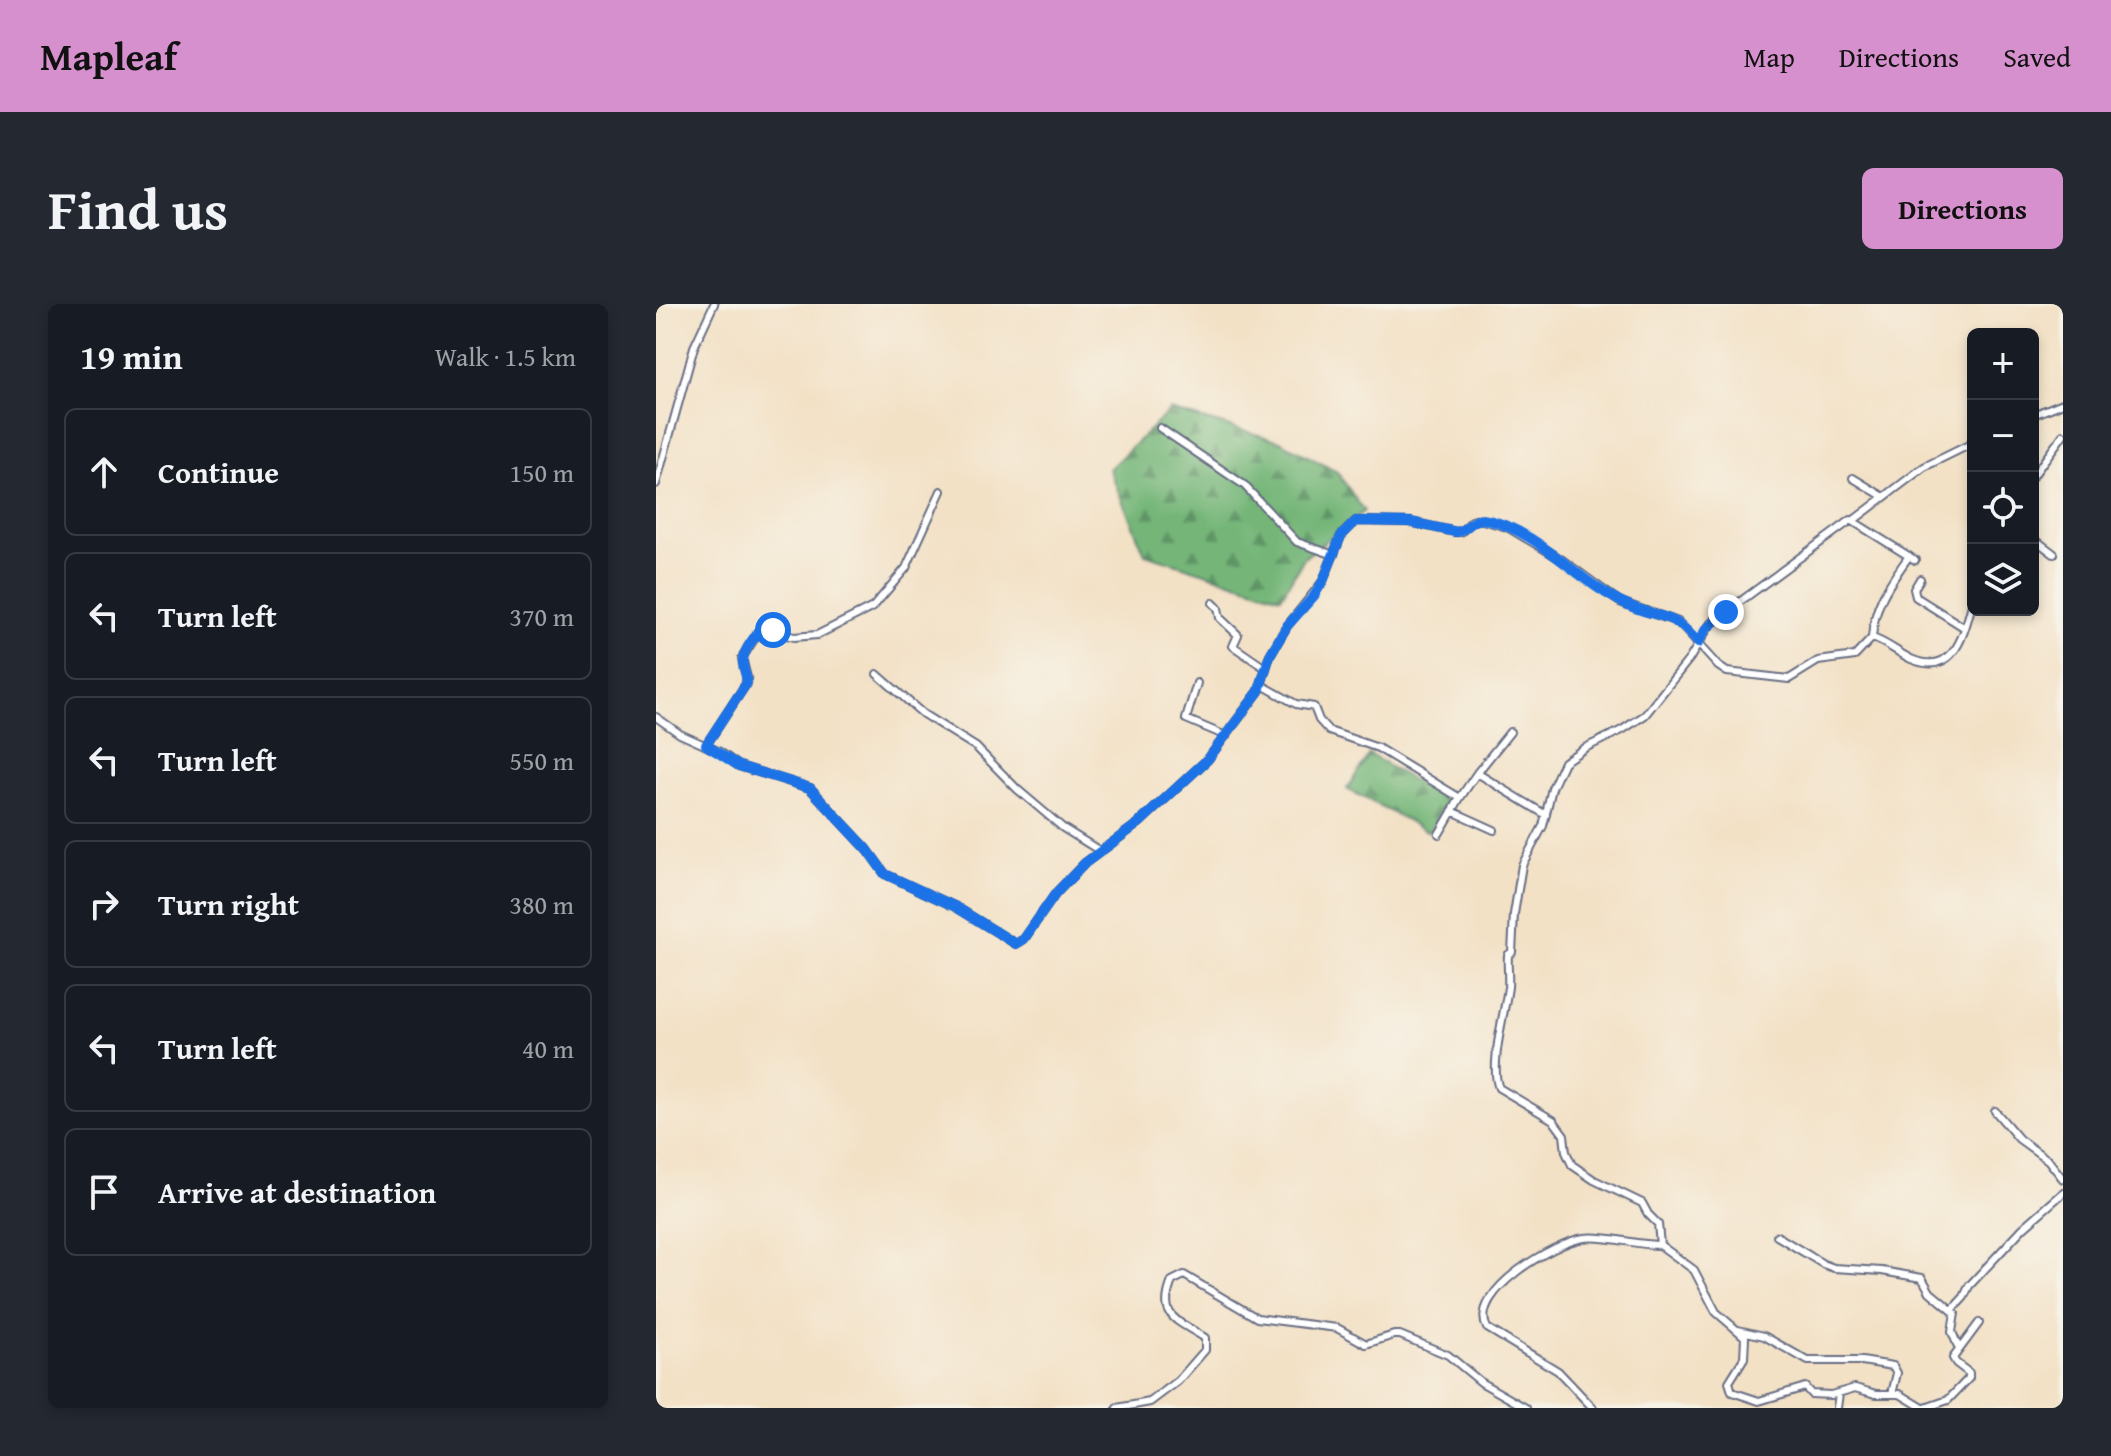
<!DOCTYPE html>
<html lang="en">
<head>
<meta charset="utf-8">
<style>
	body { margin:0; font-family:"Gentium Book Plus",serif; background:#242831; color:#f1f3f6 }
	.controls { position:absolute; right:24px; top:24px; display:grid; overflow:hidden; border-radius:12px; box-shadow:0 4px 12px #0003 }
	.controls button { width:72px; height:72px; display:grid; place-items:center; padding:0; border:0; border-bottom:2px solid #363941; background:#171b24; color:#f1f3f6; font:40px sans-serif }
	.stop { position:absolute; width:24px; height:24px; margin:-18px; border:6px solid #1a73e8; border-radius:50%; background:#fff }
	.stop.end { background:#1a73e8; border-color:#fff; box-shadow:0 2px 8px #0008 }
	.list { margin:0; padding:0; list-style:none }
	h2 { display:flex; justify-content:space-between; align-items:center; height:104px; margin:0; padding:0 32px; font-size:34px }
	h2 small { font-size:26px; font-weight:400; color:#9ea1a6 }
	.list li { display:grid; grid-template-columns:52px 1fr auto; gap:24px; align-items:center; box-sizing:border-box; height:128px; margin:0 16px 16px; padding:0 16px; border:2px solid #363941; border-radius:12px }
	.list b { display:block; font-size:30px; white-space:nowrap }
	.list em { font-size:26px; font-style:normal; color:#9ea1a6 }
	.icon { flex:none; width:44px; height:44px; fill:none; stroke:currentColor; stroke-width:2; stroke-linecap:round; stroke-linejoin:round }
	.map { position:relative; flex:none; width:1407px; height:1104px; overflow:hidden; border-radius:12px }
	header { display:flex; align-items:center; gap:48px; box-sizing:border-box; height:112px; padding:0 40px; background:#d690ce; color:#111 }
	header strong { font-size:38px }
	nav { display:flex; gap:44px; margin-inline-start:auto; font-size:28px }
	.intro { display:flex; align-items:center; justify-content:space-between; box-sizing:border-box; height:192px; padding:0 48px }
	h1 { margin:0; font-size:56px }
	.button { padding:20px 36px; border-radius:12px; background:#d690ce; color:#111; font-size:28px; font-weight:700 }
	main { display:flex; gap:48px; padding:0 48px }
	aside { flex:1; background:#171b24; border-radius:12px; box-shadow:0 4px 12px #0003 }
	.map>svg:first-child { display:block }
	.forest { fill:url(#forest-firs); stroke:#48726b; stroke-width:2 }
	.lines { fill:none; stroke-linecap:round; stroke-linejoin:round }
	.minor-casing { stroke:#676d82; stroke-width:10 }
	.minor { stroke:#fff; stroke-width:6 }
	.route { stroke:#1a73e8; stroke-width:10 }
</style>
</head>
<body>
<header>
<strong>Mapleaf</strong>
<nav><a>Map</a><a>Directions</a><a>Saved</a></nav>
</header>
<div class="intro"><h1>Find us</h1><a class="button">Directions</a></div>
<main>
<aside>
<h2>19 min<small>Walk · 1.5 km</small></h2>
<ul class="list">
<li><svg class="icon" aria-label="ahead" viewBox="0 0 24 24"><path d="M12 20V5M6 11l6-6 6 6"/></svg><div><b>Continue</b></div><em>150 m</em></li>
<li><svg class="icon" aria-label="left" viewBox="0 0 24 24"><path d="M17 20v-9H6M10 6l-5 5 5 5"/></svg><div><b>Turn left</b></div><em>370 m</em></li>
<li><svg class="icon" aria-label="left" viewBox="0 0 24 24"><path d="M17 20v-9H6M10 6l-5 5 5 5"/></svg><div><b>Turn left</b></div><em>550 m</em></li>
<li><svg class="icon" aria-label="right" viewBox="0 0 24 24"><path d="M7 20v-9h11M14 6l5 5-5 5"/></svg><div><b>Turn right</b></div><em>380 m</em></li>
<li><svg class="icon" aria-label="left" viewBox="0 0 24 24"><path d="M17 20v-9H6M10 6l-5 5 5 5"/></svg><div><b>Turn left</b></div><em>40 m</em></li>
<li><svg class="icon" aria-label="arrive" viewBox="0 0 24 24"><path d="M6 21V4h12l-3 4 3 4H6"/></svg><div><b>Arrive at destination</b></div></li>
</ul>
</aside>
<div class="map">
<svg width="1407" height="1104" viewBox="0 0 1407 1104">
	<defs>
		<pattern id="forest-firs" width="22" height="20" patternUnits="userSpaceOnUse" patternTransform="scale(2)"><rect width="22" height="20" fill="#75b678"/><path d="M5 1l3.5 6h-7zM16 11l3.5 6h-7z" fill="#5f9466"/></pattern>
	</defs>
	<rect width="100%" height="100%" fill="#f7f3e8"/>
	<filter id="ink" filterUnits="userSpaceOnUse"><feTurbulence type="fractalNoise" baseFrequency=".0125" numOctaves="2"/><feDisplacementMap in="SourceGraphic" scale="16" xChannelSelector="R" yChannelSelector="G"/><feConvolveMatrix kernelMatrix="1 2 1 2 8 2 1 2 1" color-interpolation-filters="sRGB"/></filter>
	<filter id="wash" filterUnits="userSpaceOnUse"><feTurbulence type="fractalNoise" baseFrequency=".006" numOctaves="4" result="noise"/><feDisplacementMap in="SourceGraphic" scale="32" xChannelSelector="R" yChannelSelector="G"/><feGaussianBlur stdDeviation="1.8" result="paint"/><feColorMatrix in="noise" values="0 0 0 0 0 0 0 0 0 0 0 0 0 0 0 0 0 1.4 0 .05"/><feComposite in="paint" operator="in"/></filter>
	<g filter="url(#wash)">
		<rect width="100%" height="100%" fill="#f3e1c6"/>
		<path class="forest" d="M514,106L624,137L681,168L708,207L648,254L625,293L489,250L453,165Z
			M713,450L790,497L773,528L691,485Z"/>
	</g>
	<g filter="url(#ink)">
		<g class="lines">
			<g class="minor-casing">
				<path id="minor" d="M1377,111L1407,99
					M504,124L588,181L641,238L678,251
					M1377,172L1407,131
					M1197,174L1228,193
					M0,180L38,43L58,0
					M1198,216L1268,163L1317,139
					M1377,234L1398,250
					M1259,256L1195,216L1055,319L1034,354L989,411L966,426L929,444L908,458L896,484L887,522L866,561L858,610L856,648L852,651C851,662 853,672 852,683C849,708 833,763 843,784L897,816L908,831L910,848L916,861L938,876L986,899L992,910L1002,920L1004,941L1038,966L1060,1008L1089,1033L1088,1054L1073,1078L1076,1088L1103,1097L1146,1084L1149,1083L1155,1090L1175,1091L1199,1084L1220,1090H1244L1267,1104
					M1264,275L1258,285L1260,293L1309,324
					M557,299L562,304L564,314L582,331L577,342L609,364
					M1216,334C1218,300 1234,279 1253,252
					M221,370L267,410L320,443L361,485L407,524L444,547
					M541,379L530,415L570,432
					M606,381L640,400L658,403L663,416L673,427L722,444L804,494L821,469L890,511
					M0,413L24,430L64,448L83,462L154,484L211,545L229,570L300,603L360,640L368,635L400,589L429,559L483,519L552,455L603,387L614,351L631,322L667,277L685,232L700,217L754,218L800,228H805L816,217L823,215L851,223L905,255L964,298L1022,318L1062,362L1071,368L1133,375L1162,357L1199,352L1216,334C1230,338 1242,349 1255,355C1300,374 1308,328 1317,297
					M50,441L90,380L91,374L86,354L105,324L138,333L161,331L217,303L250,264L285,187
					M821,469L854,428
					M796,507L838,526
					M783,530L804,494
					M1339,807L1363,835L1392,856L1407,875
					M1121,932L1167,960L1178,964L1226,967L1266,974L1274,988L1299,1009L1296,1028L1303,1045
					M1297,1005L1308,993L1313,982L1367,924L1407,889
					M1082,1026L1108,1032L1152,1057H1206L1237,1062L1241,1069L1236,1090
					M461,1104L494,1098L522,1077L549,1046V1034C522,1016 501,1014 516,977L528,971L601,1014L681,1024L710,1040L738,1031H744L792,1051L826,1079L870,1104
					M937,1104L902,1067L831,1024C812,988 899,938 928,934C949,931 980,941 1004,941
					M1181,1104L1183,1089
					M1269,1104L1292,1096L1313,1074V1069L1300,1059L1297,1054L1323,1019"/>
			</g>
			<use href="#minor" class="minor"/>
		</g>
	</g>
	<g class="lines" filter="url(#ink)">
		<path class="route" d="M117,326L105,324C99,333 85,348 87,360C88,369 92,372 90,380L50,441L83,462L154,484L211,545L229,570L300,603L360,640L368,635L400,589L429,559L483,519L552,455L603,387L614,351L631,322L658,292L667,277L685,232L700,217L754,218L800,228C813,226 816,212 832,216C885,228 920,277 968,299C1001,316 1015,305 1042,339L1050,325L1070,308"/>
	</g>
</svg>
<div class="controls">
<button>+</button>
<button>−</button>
<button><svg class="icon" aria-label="locate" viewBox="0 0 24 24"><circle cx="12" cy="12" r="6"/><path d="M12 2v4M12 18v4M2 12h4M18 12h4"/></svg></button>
<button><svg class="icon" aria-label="layers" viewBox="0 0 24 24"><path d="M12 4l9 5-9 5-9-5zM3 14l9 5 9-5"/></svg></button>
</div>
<div class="stop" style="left:117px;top:326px"></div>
<div class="stop end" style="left:1070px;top:308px"></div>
</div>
</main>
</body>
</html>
